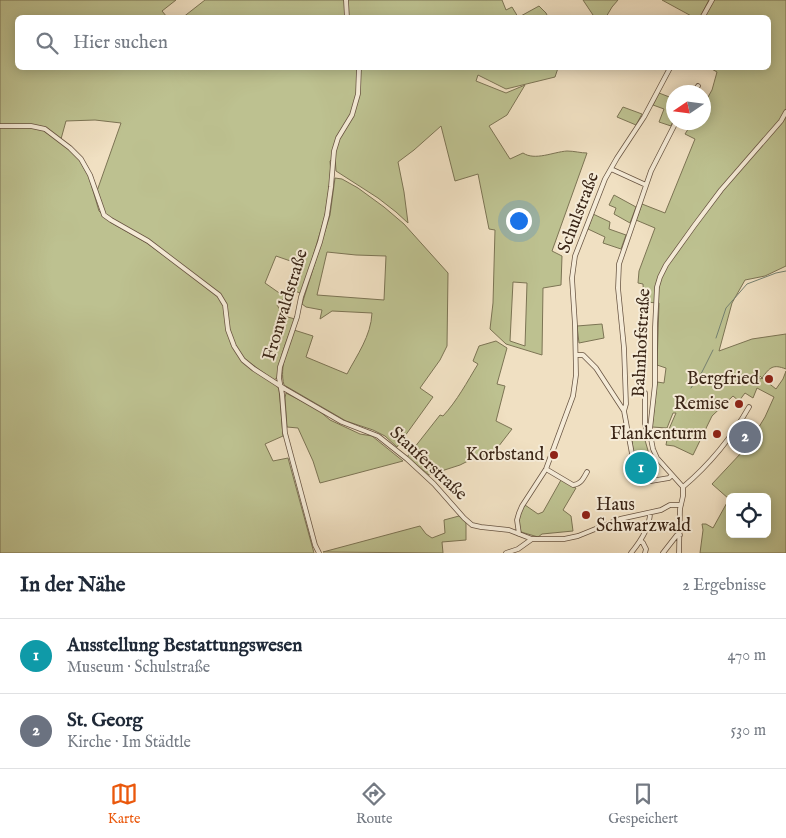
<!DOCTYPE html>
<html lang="de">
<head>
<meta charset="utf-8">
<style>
	body { margin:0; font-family:"IM FELL English",serif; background:#f6f6f7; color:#1f2937 }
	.controls { position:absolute; right:15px; bottom:15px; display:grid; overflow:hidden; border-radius:8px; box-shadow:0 2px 12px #0003 }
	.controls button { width:45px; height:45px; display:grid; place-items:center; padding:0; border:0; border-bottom:1px solid #e0e1e3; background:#fff; color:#1f2937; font:25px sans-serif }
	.compass { position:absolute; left:666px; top:85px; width:45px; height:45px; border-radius:50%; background:#fff; box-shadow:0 2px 12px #0003; rotate:257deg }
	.you { position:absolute; left:518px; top:220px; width:18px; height:18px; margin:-12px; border:4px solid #fff; border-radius:50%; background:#1a73e8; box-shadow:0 0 0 8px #1a73e833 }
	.badge { display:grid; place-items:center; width:32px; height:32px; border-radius:50%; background:#ea580c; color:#fff; font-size:16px; font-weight:700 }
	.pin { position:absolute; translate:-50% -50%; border:2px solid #fff; box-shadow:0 1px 5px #0006 }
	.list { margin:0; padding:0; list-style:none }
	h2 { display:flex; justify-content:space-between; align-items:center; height:65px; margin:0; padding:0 20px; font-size:21px }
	h2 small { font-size:16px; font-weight:400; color:#747a83 }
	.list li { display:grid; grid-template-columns:32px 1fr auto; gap:15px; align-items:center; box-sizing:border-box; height:75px; padding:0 20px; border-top:1px solid #e0e1e3 }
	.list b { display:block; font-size:19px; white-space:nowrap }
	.list p { margin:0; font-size:16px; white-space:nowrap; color:#747a83 }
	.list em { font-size:16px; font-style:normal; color:#747a83 }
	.icon { flex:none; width:28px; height:28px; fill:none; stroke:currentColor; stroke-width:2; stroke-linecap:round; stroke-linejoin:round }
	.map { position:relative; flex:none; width:786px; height:553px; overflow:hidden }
	.search { position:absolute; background:#fff; box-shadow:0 2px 12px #0003; left:15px; right:15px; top:15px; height:55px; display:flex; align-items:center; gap:12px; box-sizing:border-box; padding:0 18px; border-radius:8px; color:#747a83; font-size:19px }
	.sheet { height:215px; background:#fff }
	nav { display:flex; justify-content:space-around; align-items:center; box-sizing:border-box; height:70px; border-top:1px solid #e0e1e3; background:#fff; font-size:14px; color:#747a83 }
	nav a { display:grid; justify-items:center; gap:2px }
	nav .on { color:#ea580c }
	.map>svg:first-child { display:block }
	.green { fill:#bdc190; stroke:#7c7454; fill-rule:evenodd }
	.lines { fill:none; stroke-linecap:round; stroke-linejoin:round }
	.stream { stroke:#758171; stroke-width:1 }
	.minor-casing { stroke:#685442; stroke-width:5.5 }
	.minor { stroke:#f5ebd7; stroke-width:4 }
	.poi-dot { fill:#8f2418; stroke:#f5ebd7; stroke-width:2 }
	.labels { text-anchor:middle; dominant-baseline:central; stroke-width:4; stroke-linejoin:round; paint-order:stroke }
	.street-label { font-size:18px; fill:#3b2617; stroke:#f5ebd7 }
	.poi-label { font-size:18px; fill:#3b2617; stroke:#f5ebd7; text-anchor:end }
</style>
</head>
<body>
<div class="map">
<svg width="786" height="553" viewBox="0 0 786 553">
	<rect width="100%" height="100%" fill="#f0e0c2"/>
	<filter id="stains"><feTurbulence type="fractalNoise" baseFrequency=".004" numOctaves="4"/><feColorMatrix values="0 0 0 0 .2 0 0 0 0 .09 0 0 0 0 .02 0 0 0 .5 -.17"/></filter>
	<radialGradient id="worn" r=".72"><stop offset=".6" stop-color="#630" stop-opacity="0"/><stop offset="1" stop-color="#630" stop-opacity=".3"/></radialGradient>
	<path class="green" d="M0,0H176L162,11L167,17L18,18V68H558L555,77L506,89L478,75L476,81L506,93L525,85L507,115L489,126L510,159L523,153C535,161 553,152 567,151C574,151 581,153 587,153L552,251L562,256L561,285L543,288L542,355L506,344L490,329L493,303L495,230L489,229L478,174L455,181L441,126L414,150L398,162L404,192L408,223L396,212L378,198L336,171L335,157L330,161L331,176L325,216L311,263L302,290L300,293L295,291L302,265L276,256L265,283L285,297L277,305L284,316L295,319C288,338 279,356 278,377L274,380L243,358L232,340L231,344L242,360L276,385L279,389L283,436L265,444L273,461L288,458L314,553H0ZM95,120L121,123L97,191L103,210L106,215L195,275L194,278L147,243L110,222L99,211L89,177L80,161L70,149L44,131L45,128L61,139L66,121ZM513,282L527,283L525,346L510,341Z
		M205,0H502L506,10L512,7L518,17L182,18Z
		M583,0H618L612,7L606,17L595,18Z
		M662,0H709L700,17L695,18Z
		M714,0H786V266L765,276L745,280L732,303L719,351L752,339L786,334V369C773,364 770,367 762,378L760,376L759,378L761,379L762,378L776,389L783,379L786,371V553H700L703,530L702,524H706L713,528L729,499L712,484L742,452L739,449L751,440L765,417L774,397L757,388L753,398L745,393L739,401L733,396L712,416L693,455L674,446L666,445L669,429L676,413H673L667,428L652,427L657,382L664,383L666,368L657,365L659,303L644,302L643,284L638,283L639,271L655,228L636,220L642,204L665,213L695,139L685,134L692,123L704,122V104L712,90L717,72L710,68H768V18L704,17ZM730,497H767V534H730Z
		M539,6L546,13L548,17H519Z
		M659,93L672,98L673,94V121L671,126L659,122L664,109L653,105Z
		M623,107L642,114L636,125L617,117Z
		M335,178L342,179L358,188L384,207L404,224L448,273L447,346L440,360L420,388L433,397L397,447L385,436L373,430L346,421L284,385C279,367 288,347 294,330L313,336L306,357L347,374C357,355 371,336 372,313L332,311L320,319L322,310L306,307L302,304L330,215ZM327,252L356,255L386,256L384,300L317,295Z
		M614,195L636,207L630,223L614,214L616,208L609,205Z
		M593,214L610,222L609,229L626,235L621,249L603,243L605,237L588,229Z
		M602,324L604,338L579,343L577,326Z
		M496,341L507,348L497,384L505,386L496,421L512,429L488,460L486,457L480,455L460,465L429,475L407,457L440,415L443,416C457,401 467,382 478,364L473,361L479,346Z
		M286,393L317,409L330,420L360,434L372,436L403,461L320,483L313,461L298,428L287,427L285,398Z
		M642,430L649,454L651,458L650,459L653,464L642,472C633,465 633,450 632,439Z
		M561,480L576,488L563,510L571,516L573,531L542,534L538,537L521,532C516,521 519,515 525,505L538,514L543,512Z
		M459,516L466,523V540L442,542L443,553L323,552L420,526L426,534L432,538L445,533L444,520Z"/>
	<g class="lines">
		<path class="stream" d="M716,338L726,308L747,284L776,273L786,271
			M691,388L702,372L713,350"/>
		<g class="minor-casing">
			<path id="minor" d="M346,0L347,18
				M702,18L712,0
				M694,92L698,86
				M0,126H31L45,129L70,148L81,159L90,175L104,215L111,220L148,241L219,295L225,305L228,330L234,346L243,360L254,369L285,389L342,422L378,436L407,459L434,484L464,518L472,525L481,527L509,530L532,539
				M611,169L646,185
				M576,355H583L596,368L624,411L632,454L638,475L643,480L651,481L669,478L672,475
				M645,393V424L646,428L650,429
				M624,411L626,404L624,348L618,288L619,264L651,171L676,122
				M546,469L573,485C581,484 583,479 587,472
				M683,487L657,458L653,449L651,439L650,429L655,384V327L657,287L660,277L666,265L694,226L721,190L781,121L786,112
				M683,487C709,465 732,437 749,407
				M519,534L517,520L519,513L522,506L546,469L573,396L576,375L575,325L572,278L575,256L605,179L617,158L644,117L670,68
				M641,541L643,543L646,549L645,553
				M319,553L315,545L285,433L282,394L279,378L280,367L297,317L301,297L320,242L327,215L331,187L334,151L338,138L352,115L358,94L359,68
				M506,553L518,549L532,539H564L578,536L620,519L661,510L670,505H681
				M631,553C640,542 650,528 650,513
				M663,553L677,535H680
				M679,553L680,509L683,496V487"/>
		</g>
		<use href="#minor" class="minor"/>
	</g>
	<g class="poi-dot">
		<circle cx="769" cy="379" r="5"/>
		<circle cx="739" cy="404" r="5"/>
		<circle cx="717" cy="434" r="5"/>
		<circle cx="554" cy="455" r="5"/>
		<circle cx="586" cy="515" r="5"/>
	</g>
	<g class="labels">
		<g class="street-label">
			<text transform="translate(579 213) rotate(-69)">Schulstraße</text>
			<text transform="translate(286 305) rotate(-73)">Fronwaldstraße</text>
			<text transform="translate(642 343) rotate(-87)">Bahnhofstraße</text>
			<text transform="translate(428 464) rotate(43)">Stauferstraße</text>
		</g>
		<g class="poi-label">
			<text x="759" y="379">Bergfried</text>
			<text x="729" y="404">Remise</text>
			<text x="707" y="434">Flankenturm</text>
			<text x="544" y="455">Korbstand</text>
			<text x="596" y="505" text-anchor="start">Haus<tspan x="596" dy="21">Schwarzwald</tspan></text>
		</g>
	</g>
	<rect width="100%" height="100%" filter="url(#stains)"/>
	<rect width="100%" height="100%" fill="url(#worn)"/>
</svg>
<div class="controls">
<button><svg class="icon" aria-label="locate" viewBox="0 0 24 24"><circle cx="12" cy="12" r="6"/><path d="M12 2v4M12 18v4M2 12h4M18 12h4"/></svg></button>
</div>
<svg class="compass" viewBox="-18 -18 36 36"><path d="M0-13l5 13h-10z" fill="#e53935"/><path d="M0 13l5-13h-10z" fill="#747a83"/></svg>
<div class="you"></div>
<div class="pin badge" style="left:641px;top:468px;background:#0f9aa8">1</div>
<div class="pin badge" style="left:745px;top:437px;background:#6b7280">2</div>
<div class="search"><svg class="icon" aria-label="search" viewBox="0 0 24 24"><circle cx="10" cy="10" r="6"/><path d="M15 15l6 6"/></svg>Hier suchen</div>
</div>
<section class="sheet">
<h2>In der Nähe<small>2 Ergebnisse</small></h2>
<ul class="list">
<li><span class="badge" style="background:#0f9aa8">1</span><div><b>Ausstellung Bestattungswesen</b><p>Museum · Schulstraße</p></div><em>470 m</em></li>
<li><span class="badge" style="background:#6b7280">2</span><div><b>St. Georg</b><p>Kirche · Im Städtle</p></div><em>530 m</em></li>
</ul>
</section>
<nav>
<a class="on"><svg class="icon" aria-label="map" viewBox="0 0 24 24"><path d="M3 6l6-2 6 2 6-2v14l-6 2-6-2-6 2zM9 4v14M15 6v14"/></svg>Karte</a>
<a><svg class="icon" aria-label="directions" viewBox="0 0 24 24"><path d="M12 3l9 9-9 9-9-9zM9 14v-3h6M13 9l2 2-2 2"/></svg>Route</a>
<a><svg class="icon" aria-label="saved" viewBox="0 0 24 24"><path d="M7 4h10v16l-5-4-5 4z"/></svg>Gespeichert</a>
</nav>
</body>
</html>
